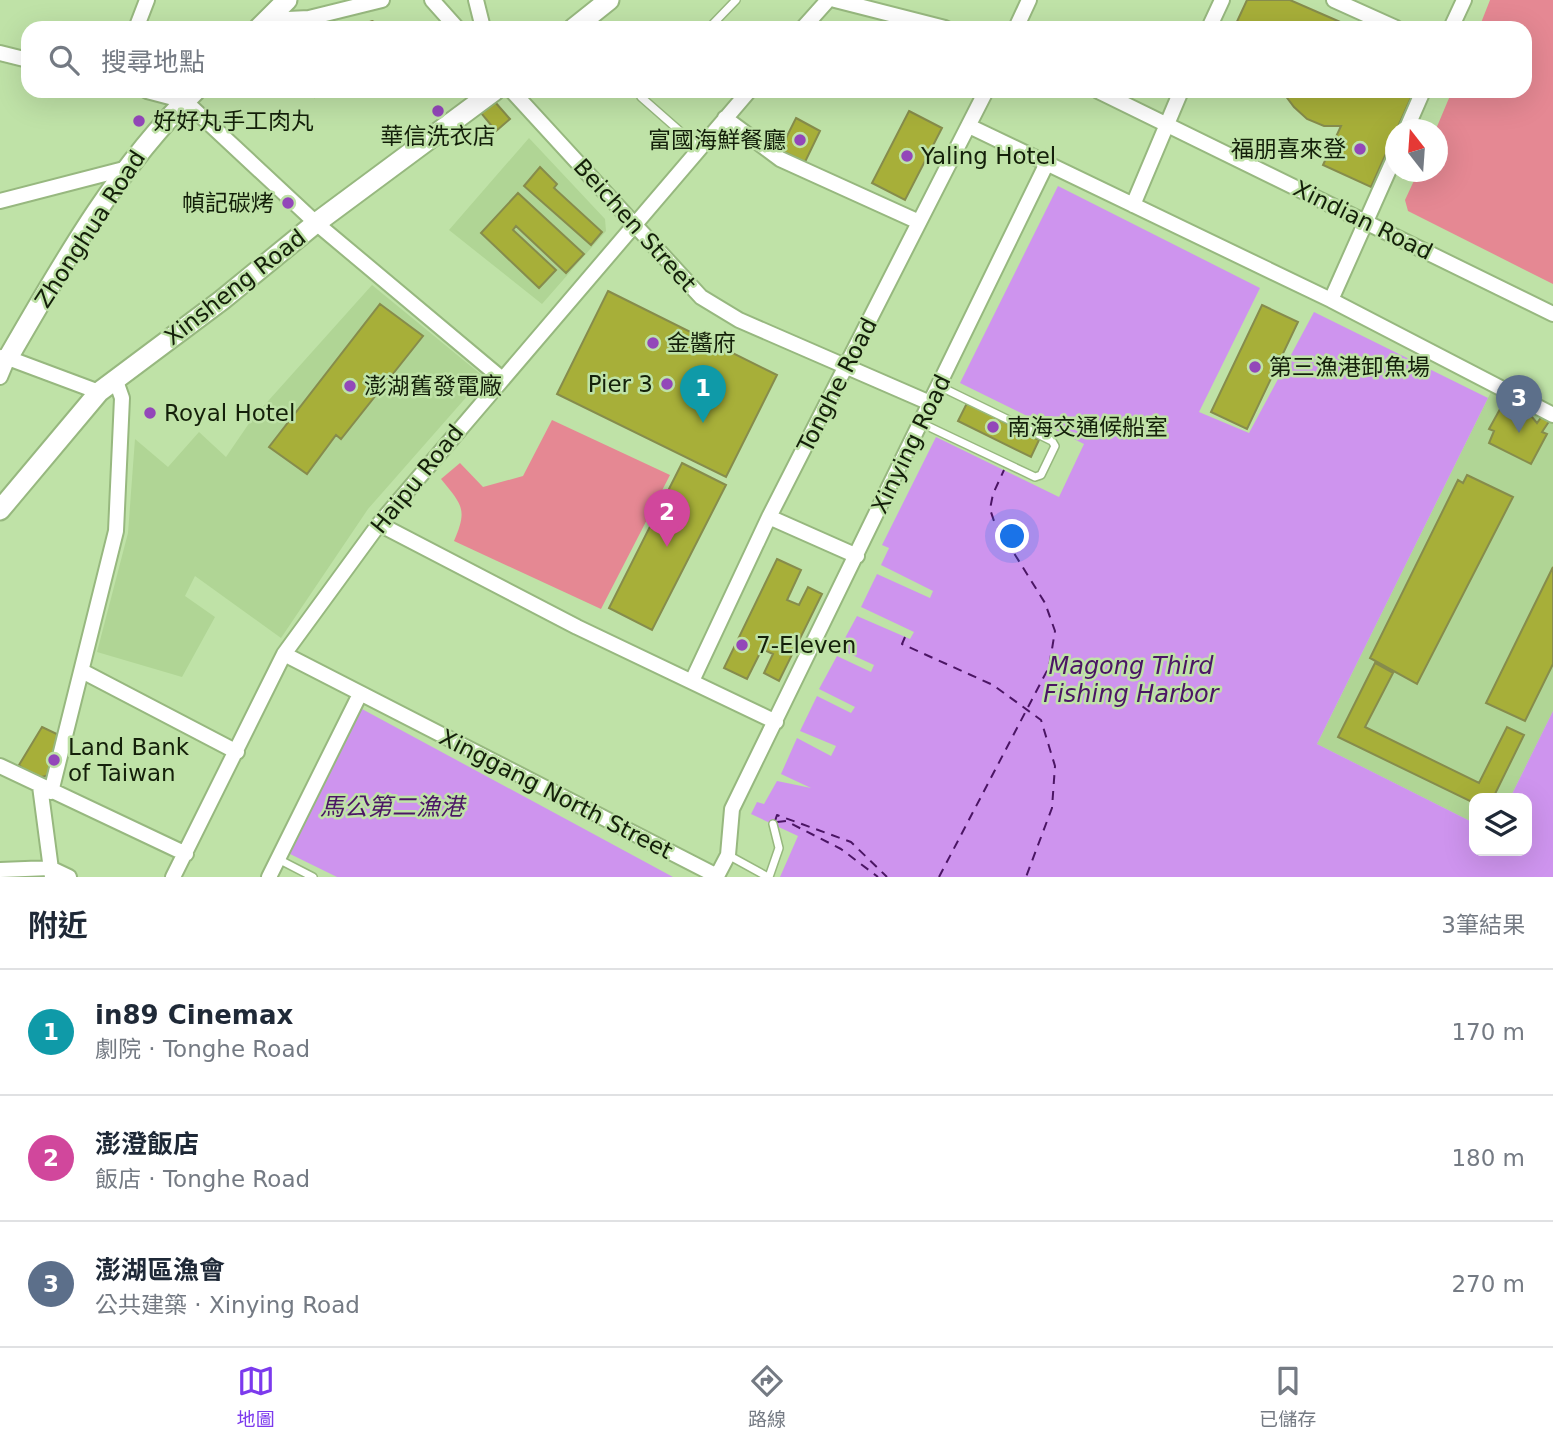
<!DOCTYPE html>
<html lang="zh-TW">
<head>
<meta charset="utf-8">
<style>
	body { margin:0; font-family:"DejaVu Sans","Noto Sans TC",sans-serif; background:#f6f6f7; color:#1f2937 }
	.controls { position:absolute; right:21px; bottom:21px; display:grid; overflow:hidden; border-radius:14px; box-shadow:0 7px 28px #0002 }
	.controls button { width:63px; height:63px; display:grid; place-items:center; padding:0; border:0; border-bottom:2px solid #e0e1e3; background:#fff; color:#1f2937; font:35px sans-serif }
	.compass { position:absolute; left:1385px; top:119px; width:63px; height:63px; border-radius:50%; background:#fff; box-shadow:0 7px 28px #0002; rotate:343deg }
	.you { position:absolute; left:1013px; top:537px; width:24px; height:24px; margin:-18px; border:5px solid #fff; border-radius:50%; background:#1a73e8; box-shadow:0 0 0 10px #1a73e833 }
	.badge { display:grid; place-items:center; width:46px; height:46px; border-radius:50%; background:#7c3aed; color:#fff; font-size:23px; font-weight:700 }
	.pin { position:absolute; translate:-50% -58px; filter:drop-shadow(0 2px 4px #0008) }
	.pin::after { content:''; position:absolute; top:37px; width:24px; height:21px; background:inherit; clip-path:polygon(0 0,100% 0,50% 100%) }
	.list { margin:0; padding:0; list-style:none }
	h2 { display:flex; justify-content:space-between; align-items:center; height:91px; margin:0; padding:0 28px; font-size:30px }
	h2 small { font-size:23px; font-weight:400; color:#747a83 }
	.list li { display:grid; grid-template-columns:46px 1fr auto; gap:21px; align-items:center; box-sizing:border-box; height:126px; padding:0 28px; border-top:2px solid #e0e1e3 }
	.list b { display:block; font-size:26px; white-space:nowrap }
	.list p { margin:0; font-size:23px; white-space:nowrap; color:#747a83 }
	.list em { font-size:23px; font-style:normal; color:#747a83 }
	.icon { flex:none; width:38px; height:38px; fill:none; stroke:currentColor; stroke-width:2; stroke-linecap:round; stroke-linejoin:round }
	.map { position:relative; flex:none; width:1553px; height:877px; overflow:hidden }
	.search { position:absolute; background:#fff; box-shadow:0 7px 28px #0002; left:21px; right:21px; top:21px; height:77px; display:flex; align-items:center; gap:18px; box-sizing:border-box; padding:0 24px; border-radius:21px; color:#747a83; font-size:26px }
	.sheet { height:469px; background:#fff }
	nav { display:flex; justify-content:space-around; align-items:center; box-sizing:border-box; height:98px; border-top:2px solid #e0e1e3; background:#fff; font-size:19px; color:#747a83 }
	nav a { display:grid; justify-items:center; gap:4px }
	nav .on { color:#7c3aed }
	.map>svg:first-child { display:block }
	.built { fill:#b0d595 }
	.green { fill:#e58893 }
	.water { fill:#ce94ee }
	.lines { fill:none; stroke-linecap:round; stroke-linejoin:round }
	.ferry { stroke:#4b1564; stroke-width:2; stroke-dasharray:9 7; stroke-linecap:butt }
	.building { fill:#a7af39; stroke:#868c4c; stroke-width:2 }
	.service-casing { stroke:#97b87f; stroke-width:10 }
	.minor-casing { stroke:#97b87f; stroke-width:18 }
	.secondary-casing { stroke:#97b87f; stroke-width:23 }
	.service { stroke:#fff; stroke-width:7 }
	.minor { stroke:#fff; stroke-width:14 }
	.secondary { stroke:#fff; stroke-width:19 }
	.poi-dot { fill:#9347b9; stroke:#bfe2a7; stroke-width:2.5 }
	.labels { text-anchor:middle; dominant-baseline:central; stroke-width:5; stroke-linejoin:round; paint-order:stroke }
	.poi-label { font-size:23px; fill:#14200a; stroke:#bfe2a7; text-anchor:start }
	.street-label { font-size:23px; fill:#14200a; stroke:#bfe2a7 }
	.water-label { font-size:24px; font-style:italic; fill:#4b1564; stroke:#bfe2a7 }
</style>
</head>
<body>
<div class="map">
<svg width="1553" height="877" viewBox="0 0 1553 877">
	<rect width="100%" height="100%" fill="#bfe2a7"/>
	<path class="built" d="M529,138L605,219L606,231L542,304L449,230Z
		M372,285L484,377L368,509L281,638L195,576L185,596L215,617L182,677L97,652L128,533L135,439L168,467L199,432L226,457L252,419Z
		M1493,388L1553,418V711L1510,798H1474V823L1317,744Z"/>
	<path class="green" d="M1490,0H1553V284L1408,211L1405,200L1418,172H1438L1436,129L1452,91H1525V28H1479Z
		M552,420L670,475L601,609L454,541C468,509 462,505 441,479L460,463L483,487L523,476Z"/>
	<path class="water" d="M1058,186L1260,288L1199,412L1249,433L1314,312L1488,398L1317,744L1474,823V851H1527V798H1510L1553,711V877H780L798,836L751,814L757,802L764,804L777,781L811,788L781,774L797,738L831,756L836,746L800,731L817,696L851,713L855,707L819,689L837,656L871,672L874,665L839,649L857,616L910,639L914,632L861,607L877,574L930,598L933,591L881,565L889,548L882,545L936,437L1059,497L1084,444L960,383Z
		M362,709L673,877H337L288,853Z"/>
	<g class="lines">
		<path class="ferry" d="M905,637L902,644L993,685L1041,720L1055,766L1052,808L1026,877
			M775,821L777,815L851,842L887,877
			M777,822L786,821L841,849L878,877
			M939,877L1049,667L1055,631L1045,603L994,521L990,509L993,494L1004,470"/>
	</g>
	<path class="building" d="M1247,0H1290L1354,28H1234Z
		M372,21L385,28H353Z
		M303,91H318L314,97Z
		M1286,91H1414L1371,187L1323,165L1341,126H1324L1307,119L1294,107L1285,95Z
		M495,102L510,119L496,131L481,113Z
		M909,111L942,128L905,200L872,183Z
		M796,118L820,131L805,162L780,150Z
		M540,167L557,184L554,188L602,232L591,245L524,186Z
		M518,193L584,254L566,273L516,226L513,230L556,270L539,288L481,233Z
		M608,291L777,375L726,477L557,394Z
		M380,304L423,336L341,439L336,435L307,474L269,447Z
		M1262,305L1298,322L1247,429L1211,412Z
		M1511,400L1517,404L1512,412L1527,411L1537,423L1542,416L1550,420L1542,432L1547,434L1531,464L1489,443L1494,431L1489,429L1500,409L1505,410Z
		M967,403L1039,440L1031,457L958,421Z
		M682,463L726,485L652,630L609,608Z
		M1467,475L1513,497L1417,684L1370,658L1458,480L1463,483Z
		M777,559L801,570L787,600L799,605L808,587L822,594L779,681L764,673L773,654L762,649L747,679L724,668Z
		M1553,567V664L1525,721L1486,703Z
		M1375,663L1393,673L1365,727L1479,783L1507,727L1524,735L1493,798H1474V803L1338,737Z
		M42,727L59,735L49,775L35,779L19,765Z"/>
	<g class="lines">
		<g class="service-casing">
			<path id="service" d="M709,28L736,0
				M647,91L641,97L699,148
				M921,423L1035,477L1041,475L1055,446L1052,441L939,386
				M728,855L768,877
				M278,859L313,877
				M769,877L779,848L773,824"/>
		</g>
		<g class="minor-casing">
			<path id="minor" d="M432,0L457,28
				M476,0L483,28
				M835,0L945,28
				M1334,0L1396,28
				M267,20L309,18L382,0
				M137,26L147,0
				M803,28L828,0
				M1016,28L1029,0
				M1209,28L1222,0
				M1451,28L1464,0
				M0,53L28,60
				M147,91L185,101L316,223L501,378
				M512,91L701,297L739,320L930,403
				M1098,91L1553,314
				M725,118L780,159L919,222
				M969,126L1331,300L1553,415
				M1406,130L1423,91
				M0,201L124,169
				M1133,205L1181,91
				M1331,300L1396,154
				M0,377L8,358L99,392
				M769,517L857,556
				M379,524L577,627L776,722
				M284,654L717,876L728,855L732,809L1046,165
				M82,671L237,752
				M692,681L769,517L986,91
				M0,766L186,854
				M40,786L52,877
				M51,792L116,531L122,398L116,381
				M0,870L50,868L69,877
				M173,877L284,654L379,524L749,91
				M269,877L360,694"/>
		</g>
		<g class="secondary-casing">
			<path id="secondary" d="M259,28L287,0
				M574,28L609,0
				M0,360L8,358C64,261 115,170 195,91
				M0,510L99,392L222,300L316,223L494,91"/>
		</g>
		<use href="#service" class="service"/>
		<use href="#minor" class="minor"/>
		<use href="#secondary" class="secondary"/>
	</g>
	<g class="poi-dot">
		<circle cx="438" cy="111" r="7"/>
		<circle cx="139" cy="121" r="7"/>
		<circle cx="800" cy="140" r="7"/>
		<circle cx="1360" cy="149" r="7"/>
		<circle cx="907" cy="156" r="7"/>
		<circle cx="288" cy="203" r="7"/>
		<circle cx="653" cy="343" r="7"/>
		<circle cx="1255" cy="367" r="7"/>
		<circle cx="667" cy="384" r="7"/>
		<circle cx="350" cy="386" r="7"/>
		<circle cx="150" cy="413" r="7"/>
		<circle cx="993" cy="427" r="7"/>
		<circle cx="742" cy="645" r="7"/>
		<circle cx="54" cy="760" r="7"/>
	</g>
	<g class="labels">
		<g class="poi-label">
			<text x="153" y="121">好好丸手工肉丸</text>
			<text x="438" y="136" text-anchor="middle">華信洗衣店</text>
			<text x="786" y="140" text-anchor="end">富國海鮮餐廳</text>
			<text x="1346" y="149" text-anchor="end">福朋喜來登</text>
			<text x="921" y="156">Yaling Hotel</text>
			<text x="274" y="203" text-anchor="end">幀記碳烤</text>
			<text x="667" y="343">金醬府</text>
			<text x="1269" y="367">第三漁港卸魚場</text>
			<text x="653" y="384" text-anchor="end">Pier 3</text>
			<text x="364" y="386">澎湖舊發電廠</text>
			<text x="164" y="413">Royal Hotel</text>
			<text x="1007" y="427">南海交通候船室</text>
			<text x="756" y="645">7-Eleven</text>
			<text x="68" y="747">Land Bank<tspan x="68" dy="26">of Taiwan</tspan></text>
		</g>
		<g class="street-label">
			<text transform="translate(1363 220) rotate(26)">Xindian Road</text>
			<text transform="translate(635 225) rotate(48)">Beichen Street</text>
			<text transform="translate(90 229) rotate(-57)">Zhonghua Road</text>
			<text transform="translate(235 287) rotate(-38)">Xinsheng Road</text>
			<text transform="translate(837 385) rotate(-63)">Tonghe Road</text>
			<text transform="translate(911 444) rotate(-64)">Xinying Road</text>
			<text transform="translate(417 479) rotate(-51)">Haipu Road</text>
			<text transform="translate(556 794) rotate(27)">Xinggang North Street</text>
		</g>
		<g class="water-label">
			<text x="1131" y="666">Magong Third<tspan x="1131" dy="28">Fishing Harbor</tspan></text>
			<text x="392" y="807">馬公第二漁港</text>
		</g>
	</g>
</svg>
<div class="controls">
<button><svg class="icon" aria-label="layers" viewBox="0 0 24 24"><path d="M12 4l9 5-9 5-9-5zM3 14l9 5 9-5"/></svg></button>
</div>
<svg class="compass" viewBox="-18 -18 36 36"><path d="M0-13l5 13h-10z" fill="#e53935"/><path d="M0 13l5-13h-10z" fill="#747a83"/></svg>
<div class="you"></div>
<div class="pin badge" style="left:703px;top:423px;background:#0f9aa8">1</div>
<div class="pin badge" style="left:667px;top:547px;background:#d1479c">2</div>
<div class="pin badge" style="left:1519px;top:433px;background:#5c6f8a">3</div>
<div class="search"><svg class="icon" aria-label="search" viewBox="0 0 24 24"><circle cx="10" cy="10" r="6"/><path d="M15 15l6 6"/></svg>搜尋地點</div>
</div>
<section class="sheet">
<h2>附近<small>3筆結果</small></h2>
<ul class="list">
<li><span class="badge" style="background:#0f9aa8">1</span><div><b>in89 Cinemax</b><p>劇院 · Tonghe Road</p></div><em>170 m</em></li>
<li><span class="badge" style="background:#d1479c">2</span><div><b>澎澄飯店</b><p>飯店 · Tonghe Road</p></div><em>180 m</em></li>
<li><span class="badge" style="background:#5c6f8a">3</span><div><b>澎湖區漁會</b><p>公共建築 · Xinying Road</p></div><em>270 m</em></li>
</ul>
</section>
<nav>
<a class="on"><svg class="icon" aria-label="map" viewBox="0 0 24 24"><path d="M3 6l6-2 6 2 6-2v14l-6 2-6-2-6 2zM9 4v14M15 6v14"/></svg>地圖</a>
<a><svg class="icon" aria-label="directions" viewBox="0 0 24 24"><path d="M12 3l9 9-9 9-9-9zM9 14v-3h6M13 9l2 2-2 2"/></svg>路線</a>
<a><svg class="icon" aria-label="saved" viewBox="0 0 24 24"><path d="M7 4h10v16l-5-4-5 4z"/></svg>已儲存</a>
</nav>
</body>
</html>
